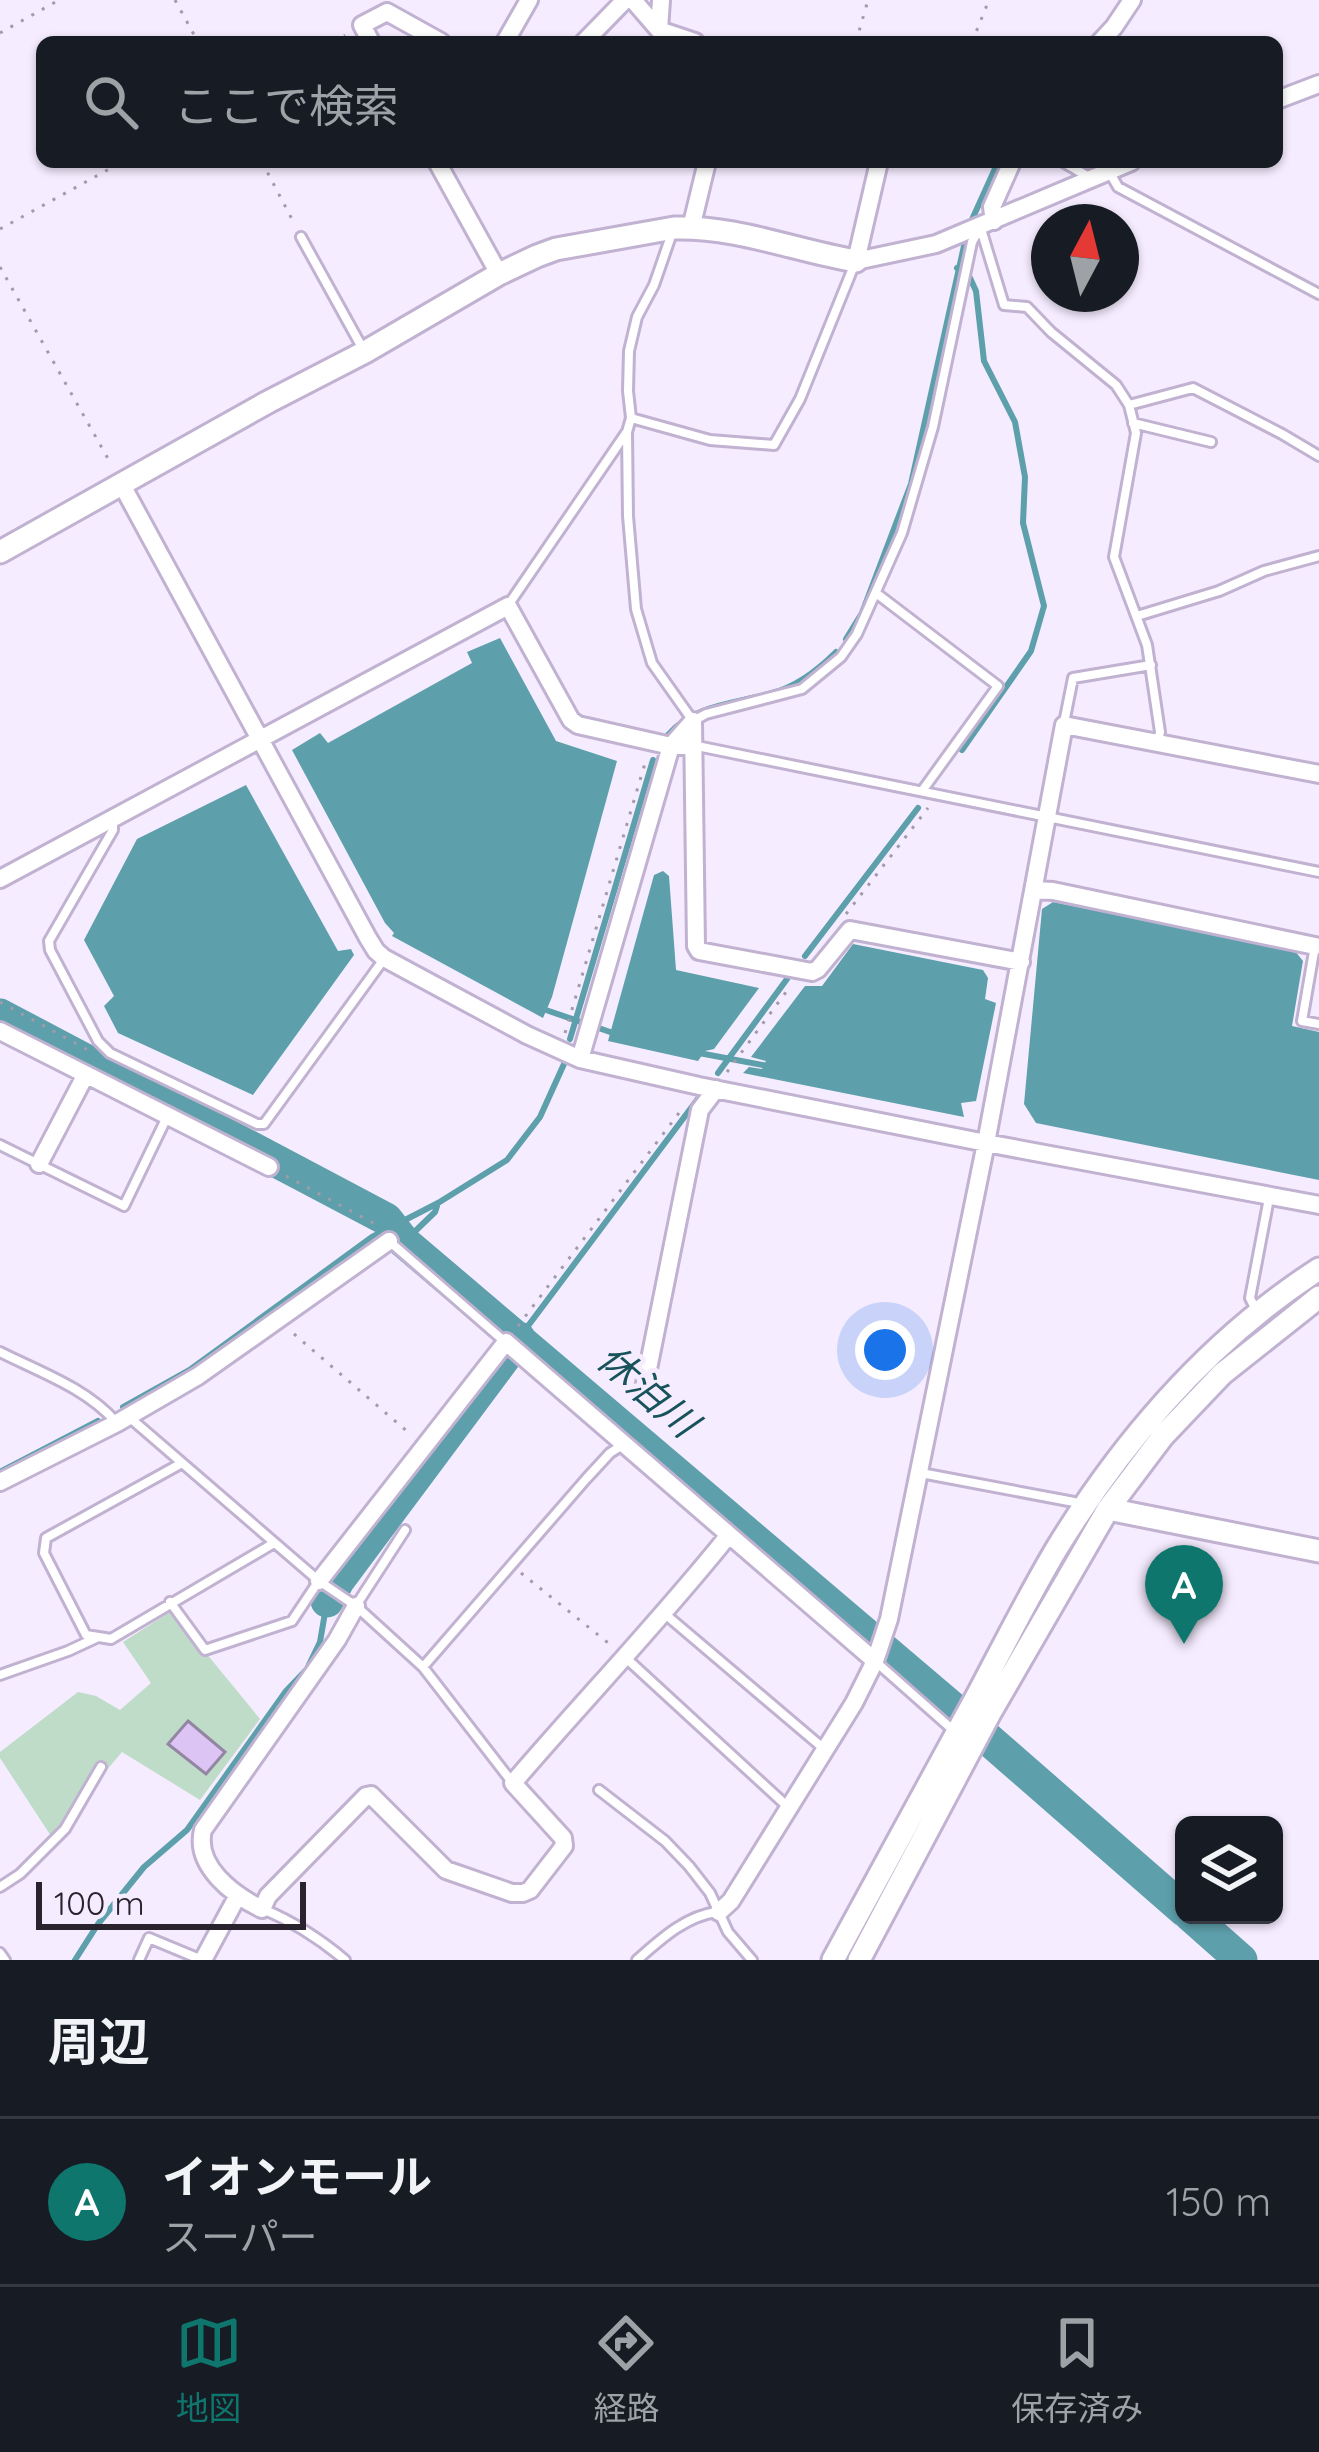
<!DOCTYPE html>
<html lang="ja">
<head>
<meta charset="utf-8">
<style>
	body { margin:0; font-family:Quicksand,"Noto Sans JP",sans-serif; background:#242831; color:#f1f3f6 }
	.controls { position:absolute; right:36px; bottom:36px; display:grid; overflow:hidden; border-radius:18px; box-shadow:0 3px 9px #0004 }
	.controls button { width:108px; height:108px; display:grid; place-items:center; padding:0; border:0; border-bottom:3px solid #363941; background:#171b24; color:#f1f3f6; font:60px sans-serif }
	.compass { position:absolute; left:1031px; top:204px; width:108px; height:108px; border-radius:50%; background:#171b24; box-shadow:0 3px 9px #0004; rotate:7deg }
	.scale { position:absolute; left:36px; bottom:30px; width:270px; box-sizing:border-box; padding-left:12px; border:6px solid #29232e; border-top:0; font-size:33px; line-height:42px; white-space:nowrap; color:#29232e; -webkit-text-stroke:9px #f5ecff; paint-order:stroke }
	.you { position:absolute; left:885px; top:1350px; width:42px; height:42px; margin:-30px; border:9px solid #fff; border-radius:50%; background:#1a73e8; box-shadow:0 0 0 18px #1a73e833 }
	.badge { display:grid; place-items:center; width:78px; height:78px; border-radius:50%; background:#0f766e; color:#fff; font-size:39px; font-weight:700 }
	.pin { position:absolute; translate:-50% -99px; filter:drop-shadow(0 3px 6px #0008) }
	.pin::after { content:''; position:absolute; top:63px; width:42px; height:36px; background:inherit; clip-path:polygon(0 0,100% 0,50% 100%) }
	.list { margin:0; padding:0; list-style:none }
	h2 { display:flex; justify-content:space-between; align-items:center; height:156px; margin:0; padding:0 48px; font-size:51px }
	h2 small { font-size:39px; font-weight:400; color:#9ea1a6 }
	.list li { display:grid; grid-template-columns:78px 1fr auto; gap:36px; align-items:center; box-sizing:border-box; height:168px; padding:0 48px; border-top:3px solid #363941 }
	.list b { display:block; font-size:45px; white-space:nowrap }
	.list p { margin:0; font-size:39px; white-space:nowrap; color:#9ea1a6 }
	.list em { font-size:39px; font-style:normal; color:#9ea1a6 }
	.icon { flex:none; width:66px; height:66px; fill:none; stroke:currentColor; stroke-width:2; stroke-linecap:round; stroke-linejoin:round }
	.map { position:relative; flex:none; width:1319px; height:1960px; overflow:hidden }
	.search { position:absolute; background:#171b24; box-shadow:0 3px 9px #0004; left:36px; right:36px; top:36px; height:132px; display:flex; align-items:center; gap:30px; box-sizing:border-box; padding:0 42px; border-radius:18px; color:#9ea1a6; font-size:45px }
	.sheet { height:324px; background:#171b24 }
	nav { display:flex; justify-content:space-around; align-items:center; box-sizing:border-box; height:168px; border-top:3px solid #363941; background:#171b24; font-size:33px; color:#9ea1a6 }
	nav a { display:grid; justify-items:center; gap:6px }
	nav .on { color:#0f766e }
	.map>svg:first-child { display:block }
	.green { fill:#bedcc8 }
	.water { fill:#5d9fab }
	.lines { fill:none; stroke-linecap:round; stroke-linejoin:round }
	.stream { stroke:#5d9fab; stroke-width:6 }
	.river { stroke:#5d9fab; stroke-width:33 }
	.building { fill:#dcc5f4; stroke:#9486a3; stroke-width:3 }
	.service-casing { stroke:#c1b2d1; stroke-width:14 }
	.minor-casing { stroke:#c1b2d1; stroke-width:22 }
	.tertiary-casing { stroke:#c1b2d1; stroke-width:27 }
	.path { stroke:#a29baa; stroke-width:3; stroke-dasharray:3 9; stroke-linecap:butt }
	.service { stroke:#fff; stroke-width:8 }
	.minor { stroke:#fff; stroke-width:16 }
	.tertiary { stroke:#fff; stroke-width:21 }
	.labels { text-anchor:middle; dominant-baseline:central; stroke-width:10; stroke-linejoin:round; paint-order:stroke }
	.water-label { font-size:39px; font-style:italic; fill:#18525b; stroke:#f5ecff }
</style>
</head>
<body>
<div class="map">
<svg width="1319" height="1960" viewBox="0 0 1319 1960">
	<rect width="100%" height="100%" fill="#f5ecff"/>
	<path class="green" d="M178,1607L207,1646L206,1653L260,1719L200,1800L122,1752L51,1836L0,1758V1752L78,1692L96,1696L120,1710L151,1683L123,1642Z"/>
	<path class="water" d="M500,638L556,741L617,761L552,997L543,1018L392,936L394,933L385,923L292,750L320,733L328,743L472,663L467,652Z
		M246,785L338,951L351,949L354,955L253,1095L118,1033L104,1006L114,996L84,940L137,839Z
		M663,871L669,876L676,970L759,988L714,1049L705,1051L698,1061L608,1041L654,875Z
		M1053,902L1295,951L1303,961L1292,1026L1319,1032V1180L1036,1123L1024,1104L1042,909Z
		M853,944L983,970L988,978L985,999L996,1003L976,1101L961,1103L964,1117L743,1073L749,1067L762,1069L766,1061L751,1057L805,986H822Z"/>
	<g class="lines">
		<path class="stream" d="M1089,42L1099,32
			M970,224L998,162
			M957,268L970,278L976,291L984,361L1015,422L1025,477L1023,523L1044,606L1031,651L962,750
			M846,639L862,613L911,484L966,237
			M668,735C695,704 735,704 772,693C798,686 818,670 836,652
			M805,956L918,808
			M543,1009L616,1034
			M570,1039L653,760
			M699,1053L768,1066
			M718,1073L787,979
			M404,1242L435,1212L437,1206
			M519,1338L700,1096
			M123,1407L191,1369L372,1237L438,1203L507,1160L540,1117L564,1064
			M0,1472L98,1421
			M75,1960L98,1924L144,1867L187,1830L286,1691L307,1669L320,1642L327,1601"/>
		<path class="river" d="M0,1015L386,1219L404,1242L949,1705L1184,1910
			M327,1601L338,1581L519,1338
			M1190,1915L1241,1960"/>
	</g>
	<path class="building" d="M188,1721L225,1752L206,1774L168,1744Z"/>
	<g class="lines">
		<g class="service-casing">
			<path id="service" d="M1063,162L1087,176
				M1110,173L1118,187L1319,294
				M981,229L1004,305L1027,307L1051,332L1116,385L1129,405L1136,433L1114,557L1147,645L1160,732L1158,741
				M672,233L654,285L637,317L629,351L628,391L631,418L627,432L628,516L636,609L652,663L693,721L706,714L802,689L841,657L857,634L902,533L933,427L972,242L979,229
				M301,237L364,351
				M1129,405L1193,388L1282,434L1319,456
				M631,418L710,440L774,445L800,399L855,263
				M1133,423L1211,442
				M876,593L998,686L922,791
				M509,604L626,433
				M1137,616L1219,591L1264,571L1319,556
				M1064,723L1073,678L1151,665
				M697,746L1319,872
				M113,822V830L49,941L50,950L98,1041L110,1053L257,1124H264L384,959
				M1315,946L1302,1021L1319,1024
				M0,1145L124,1206L167,1117
				M389,1241L504,1341
				M1257,1312L1250,1298L1269,1198
				M0,1352C40,1372 86,1388 116,1422
				M129,1417L319,1581L356,1606L423,1667L512,1782
				M182,1463L46,1538L44,1553L86,1635L111,1639L274,1543
				M921,1473L1074,1502L1082,1506
				M170,1602L205,1650L292,1621L318,1582
				M357,1604L405,1530
				M665,1614L823,1748
				M627,1659L788,1807
				M875,1661L953,1730
				M423,1667L586,1479L610,1453L621,1446
				M0,1675L68,1651L96,1638
				M599,1790L665,1841L689,1866L710,1893L728,1932L752,1960
				M0,1887L20,1874L65,1829L101,1767
				M263,1909C294,1922 320,1939 345,1960
				M0,1953L5,1960
				M139,1960L149,1938L202,1960
				M637,1960C660,1940 685,1916 717,1912"/>
		</g>
		<g class="minor-casing">
			<path id="minor" d="M633,0L659,30L695,42
				M659,30L661,0
				M371,42L362,25L387,12L441,42
				M505,42L529,0
				M584,42L625,0
				M1100,42L1114,27L1132,0
				M1277,100L1319,84
				M437,162L499,274
				M879,162L856,261L936,244L1131,162
				M994,221L992,207L1012,162
				M691,228L707,162
				M122,485L368,938L376,951L384,958L527,1035L580,1059L699,1086L986,1143L1319,1205
				M693,721L696,946L699,951L812,972L818,969L850,930L1021,962
				M0,879L508,606L571,720L578,725L671,746H694
				M1034,890L1053,891L1315,946
				M0,1031L269,1167
				M580,1059L671,746L693,721
				M39,1164L85,1076
				M643,1394L700,1110L716,1089
				M0,1482L117,1423L198,1376L389,1241
				M319,1581L506,1342L875,1661
				M356,1606L337,1640L203,1830C194,1866 233,1895 262,1909L268,1896L366,1796L371,1795L446,1870L512,1893H523L530,1890L564,1846L563,1838L513,1783C584,1700 660,1621 728,1536
				M719,1912L731,1901L854,1703L875,1661L889,1619L986,1143L1064,725L1319,774
				M203,1960L237,1897"/>
		</g>
		<g class="tertiary-casing">
			<path id="tertiary" d="M0,552L268,402L365,352L499,274L537,256L556,249L674,228C736,226 796,251 856,261
				M1108,1509L1319,1551
				M833,1960C881,1871 930,1783 978,1694C1004,1645 1029,1595 1057,1548C1124,1439 1211,1339 1319,1269
				M859,1960L990,1713L1108,1509L1163,1436L1222,1374L1319,1297"/>
		</g>
		<path class="path" d="M175,0L198,42
			M0,33L59,0
			M334,42L345,35
			M856,42L868,0
			M972,42L989,0
			M262,162L295,225
			M0,229L122,162
			M0,267L111,464
			M846,914L928,808
			M0,1002L88,1050
			M565,1033L646,760
			M727,1072L789,988
			M286,1176L377,1225
			M518,1326L682,1109
			M294,1334L409,1433
			M521,1573L612,1646"/>
		<use href="#service" class="service"/>
		<use href="#minor" class="minor"/>
		<use href="#tertiary" class="tertiary"/>
	</g>
	<g class="labels">
		<g class="water-label">
			<text transform="translate(648 1390) rotate(41)">休泊川</text>
		</g>
	</g>
</svg>
<div class="controls">
<button><svg class="icon" aria-label="layers" viewBox="0 0 24 24"><path d="M12 4l9 5-9 5-9-5zM3 14l9 5 9-5"/></svg></button>
</div>
<svg class="compass" viewBox="-18 -18 36 36"><path d="M0-13l5 13h-10z" fill="#e53935"/><path d="M0 13l5-13h-10z" fill="#9ea1a6"/></svg>
<div class="scale">100 m</div>
<div class="you"></div>
<div class="pin badge" style="left:1184px;top:1644px">A</div>
<div class="search"><svg class="icon" aria-label="search" viewBox="0 0 24 24"><circle cx="10" cy="10" r="6"/><path d="M15 15l6 6"/></svg>ここで検索</div>
</div>
<section class="sheet">
<h2>周辺<small></small></h2>
<ul class="list">
<li><span class="badge">A</span><div><b>イオンモール</b><p>スーパー</p></div><em>150 m</em></li>
</ul>
</section>
<nav>
<a class="on"><svg class="icon" aria-label="map" viewBox="0 0 24 24"><path d="M3 6l6-2 6 2 6-2v14l-6 2-6-2-6 2zM9 4v14M15 6v14"/></svg>地図</a>
<a><svg class="icon" aria-label="directions" viewBox="0 0 24 24"><path d="M12 3l9 9-9 9-9-9zM9 14v-3h6M13 9l2 2-2 2"/></svg>経路</a>
<a><svg class="icon" aria-label="saved" viewBox="0 0 24 24"><path d="M7 4h10v16l-5-4-5 4z"/></svg>保存済み</a>
</nav>
</body>
</html>
